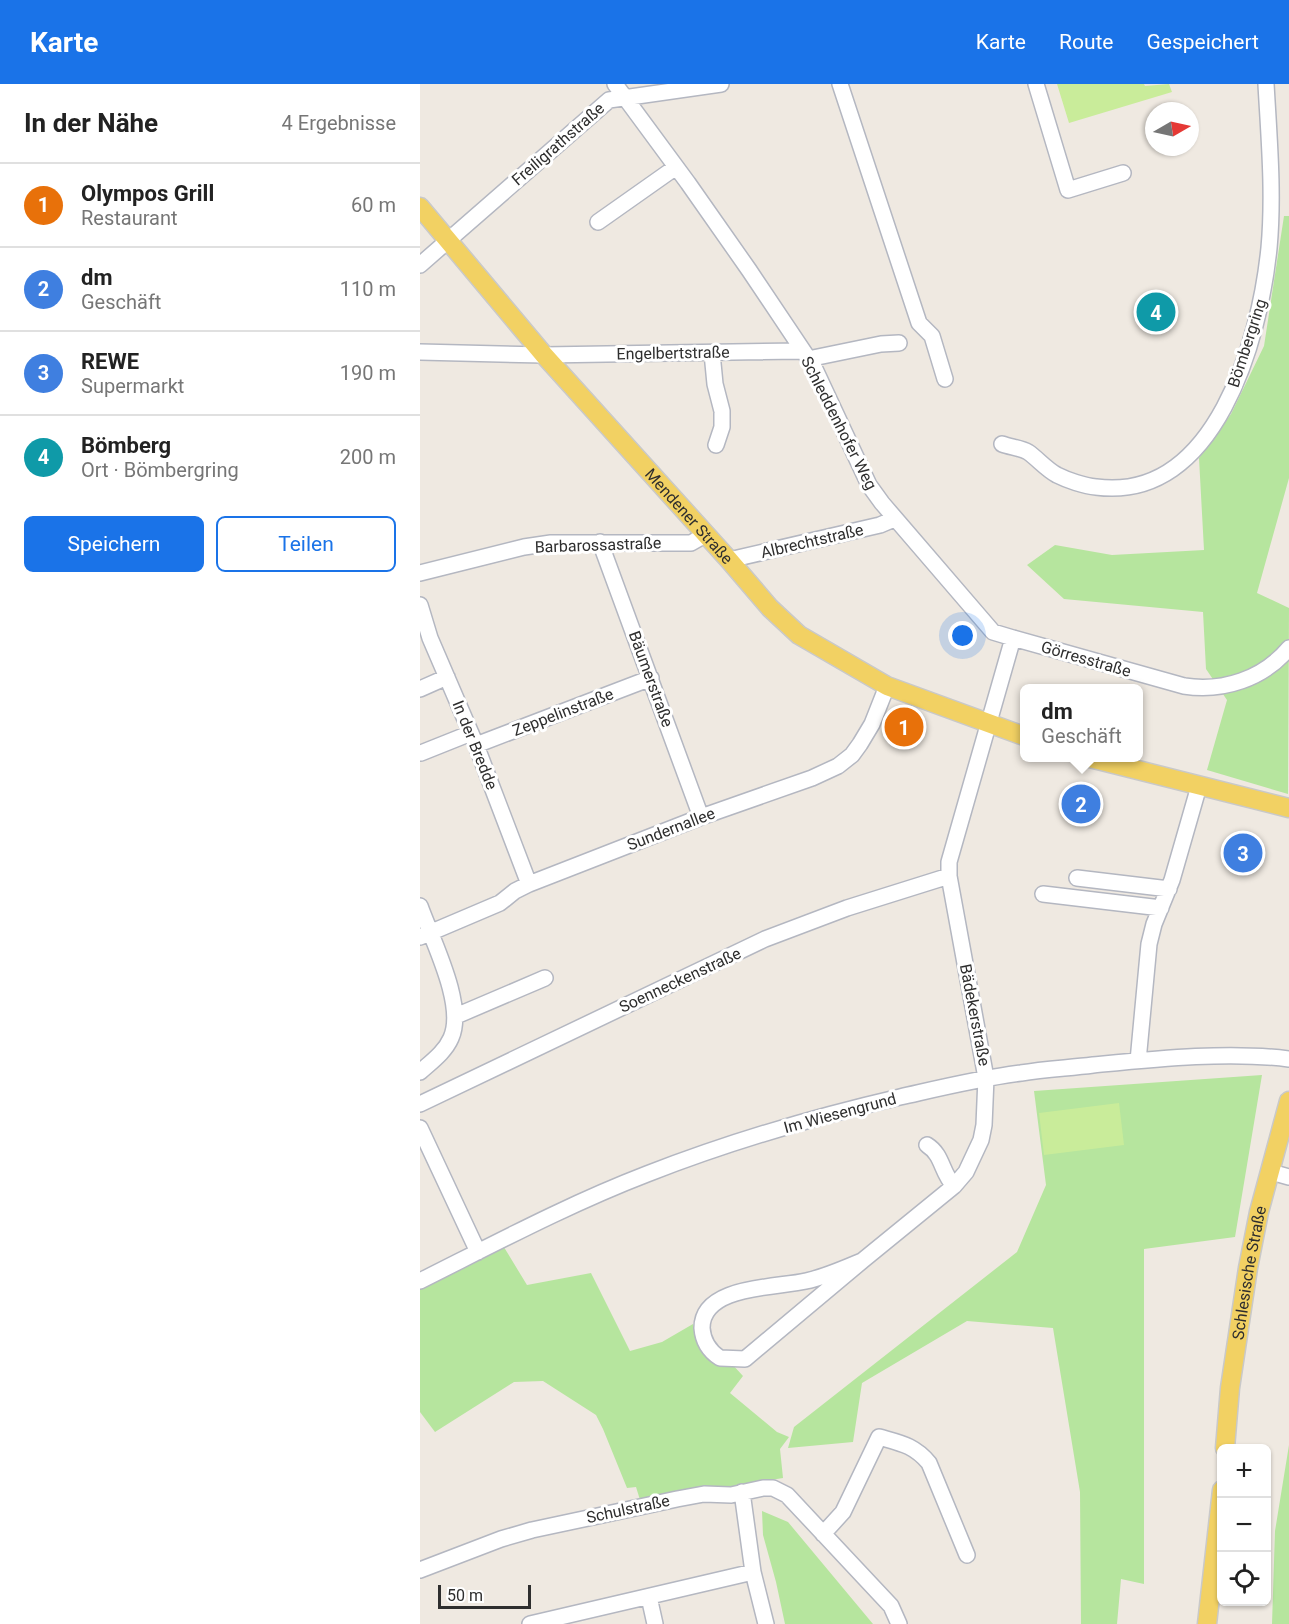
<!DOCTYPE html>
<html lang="de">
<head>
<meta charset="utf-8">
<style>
	body { margin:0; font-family:Roboto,sans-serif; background:#f2f2f2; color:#222 }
	.controls { position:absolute; right:18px; bottom:18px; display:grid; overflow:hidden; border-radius:9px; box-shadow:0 2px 4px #0004 }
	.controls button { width:54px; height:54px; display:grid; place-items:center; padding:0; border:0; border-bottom:2px solid #e0e0e0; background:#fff; color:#222; font:30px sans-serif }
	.compass { position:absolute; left:725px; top:18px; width:54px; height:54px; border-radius:50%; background:#fff; box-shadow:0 2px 4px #0004; rotate:81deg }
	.scale { position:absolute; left:18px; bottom:15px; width:93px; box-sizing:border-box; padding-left:6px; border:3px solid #2e2e2e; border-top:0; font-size:16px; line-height:21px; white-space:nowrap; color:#2e2e2e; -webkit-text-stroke:4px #fff; paint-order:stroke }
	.you { position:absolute; left:543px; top:552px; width:21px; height:21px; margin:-15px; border:4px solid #fff; border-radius:50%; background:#1a73e8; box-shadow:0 0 0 9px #1a73e833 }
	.badge { display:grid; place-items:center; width:39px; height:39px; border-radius:50%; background:#1a73e8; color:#fff; font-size:20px; font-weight:700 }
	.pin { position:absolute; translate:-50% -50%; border:3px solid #fff; box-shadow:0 2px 6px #0006 }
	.popup { position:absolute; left:600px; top:600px; width:123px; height:78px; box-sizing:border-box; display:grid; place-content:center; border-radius:9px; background:#fff; filter:drop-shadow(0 2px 4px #0005); font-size:20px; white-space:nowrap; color:#767676 }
	.popup b { font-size:22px; color:#222 }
	.popup::after { content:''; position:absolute; left:50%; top:100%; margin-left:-12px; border:12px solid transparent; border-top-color:#fff }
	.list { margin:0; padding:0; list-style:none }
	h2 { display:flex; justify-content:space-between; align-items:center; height:78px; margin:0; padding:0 24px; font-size:26px }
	h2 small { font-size:20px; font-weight:400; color:#767676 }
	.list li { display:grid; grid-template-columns:39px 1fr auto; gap:18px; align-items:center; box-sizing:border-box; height:84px; padding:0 24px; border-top:2px solid #e0e0e0 }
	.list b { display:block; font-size:22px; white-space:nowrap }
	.list p { margin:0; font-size:20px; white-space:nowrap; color:#767676 }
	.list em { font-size:20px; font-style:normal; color:#767676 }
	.actions { display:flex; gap:12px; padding:18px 24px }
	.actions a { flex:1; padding:14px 0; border:2px solid #1a73e8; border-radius:9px; text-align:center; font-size:21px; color:#1a73e8 }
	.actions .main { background:#1a73e8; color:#fff }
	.icon { flex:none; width:33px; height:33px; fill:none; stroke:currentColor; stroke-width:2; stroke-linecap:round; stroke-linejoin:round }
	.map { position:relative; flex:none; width:869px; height:1540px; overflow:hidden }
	header { display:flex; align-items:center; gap:36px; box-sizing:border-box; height:84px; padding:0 30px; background:#1a73e8; color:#fff }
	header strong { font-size:28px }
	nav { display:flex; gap:33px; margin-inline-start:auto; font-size:21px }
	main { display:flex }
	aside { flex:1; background:#fff }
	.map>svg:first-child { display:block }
	.green { fill:#b6e59e }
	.pitch { fill:#c9ec9a }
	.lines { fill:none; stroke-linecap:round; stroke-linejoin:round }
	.minor-casing { stroke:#b4b7c1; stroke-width:18 }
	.major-casing { stroke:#c9c9c9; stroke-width:21 }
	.minor { stroke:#fff; stroke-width:15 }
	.major { stroke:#f2d163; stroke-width:18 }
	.labels { text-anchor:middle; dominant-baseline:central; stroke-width:6; stroke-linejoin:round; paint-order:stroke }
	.street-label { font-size:16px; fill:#2e2e2e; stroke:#fff }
</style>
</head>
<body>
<header>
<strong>Karte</strong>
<nav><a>Karte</a><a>Route</a><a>Gespeichert</a></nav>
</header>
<main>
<aside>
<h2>In der Nähe<small>4 Ergebnisse</small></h2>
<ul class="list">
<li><span class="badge" style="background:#e8710a">1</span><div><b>Olympos Grill</b><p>Restaurant</p></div><em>60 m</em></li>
<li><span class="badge" style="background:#3f7fe0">2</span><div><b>dm</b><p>Geschäft</p></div><em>110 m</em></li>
<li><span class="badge" style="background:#3f7fe0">3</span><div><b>REWE</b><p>Supermarkt</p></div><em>190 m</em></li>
<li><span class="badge" style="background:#0f9aa8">4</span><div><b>Bömberg</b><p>Ort · Bömbergring</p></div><em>200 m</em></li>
</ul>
<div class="actions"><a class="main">Speichern</a><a>Teilen</a></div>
</aside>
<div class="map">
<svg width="869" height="1540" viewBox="0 0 869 1540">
	<rect width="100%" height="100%" fill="#efe9e1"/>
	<path class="green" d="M864,132H869V394L837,509L869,524L868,710L787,686L807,616L786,585L783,528L644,515L607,481L635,461L692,471L784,466L779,374L811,330L844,262Z
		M842,991L815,1153L724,1165V1500L701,1495L697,1540H661L660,1408L633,1244L547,1237L442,1299L433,1358L368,1364L374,1343L597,1168L626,1101L614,1007Z
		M82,1160L107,1201L171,1189L210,1267L242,1258L273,1240C278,1263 284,1281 311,1279L323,1292L310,1309L357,1348L369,1353L360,1365L363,1394L332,1399L319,1406L221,1419L216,1403L207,1404L183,1345L176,1331L123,1297L94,1298L15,1348L0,1328V1204Z
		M869,1361V1540H852L855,1447Z
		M342,1427L368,1438L453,1540H365L356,1498L343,1451Z"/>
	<path class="pitch" d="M637,0H724L725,2L749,0L752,8L649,39Z
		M699,1019L704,1061L624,1071L619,1029Z"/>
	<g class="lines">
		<g class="minor-casing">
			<path id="minor" d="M195,0L268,99L329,186L394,283L449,401L462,419L573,548L593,554L529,778V792L566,994L564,1041L561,1056L546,1088L534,1102L442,1177
				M420,0L499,239L512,252L525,295
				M616,0L648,106L703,89
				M178,138L256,83
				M0,181L189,16L301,0
				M0,268L124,271L382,267
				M292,269L295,300L302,327V343L296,361
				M388,275L461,260L479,259
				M582,360C590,363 601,364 608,368C618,375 626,385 637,391C647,396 664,402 676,403C796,419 840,254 849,164C854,110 849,54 846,0
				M180,458L281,733
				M309,476L460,441L474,435
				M0,489L104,463L131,459H271L285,451
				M0,521L10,554L56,661L109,800
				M593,554L764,602C803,608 843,595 869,564
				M0,605L27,593
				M56,661L231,594
				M1,669L51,649
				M657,794L749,805
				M623,810L741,824
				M0,822C12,856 46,921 31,954C25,968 11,978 0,988
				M0,853L80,819L95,807L109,800L281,733L392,694L418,682L432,671L440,660L452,640L467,602
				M36,932L125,894
				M718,977L729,860L734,840L752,796L779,702
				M0,1020L345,855L427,824L529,792
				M0,1044L58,1168
				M507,1061C523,1071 521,1088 534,1102
				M851,1088L869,1093
				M442,1177L325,1275L300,1274C289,1267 283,1258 282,1244C282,1201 357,1204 386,1197C405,1193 424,1184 442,1177Z
				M0,1197C74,1160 149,1120 227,1090C309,1058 394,1033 480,1013C520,1004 560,994 601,989C625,985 649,984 673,981C734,975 808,967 869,975
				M322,1408L333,1488L346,1540
				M403,1450L423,1428L459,1353C480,1359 494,1361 509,1379L547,1471
				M0,1486L81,1455L112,1446L257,1415L284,1410L311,1411L343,1404H353L367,1411L471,1522L479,1540
				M229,1513L235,1540
				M110,1540L333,1488"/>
		</g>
		<g class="major-casing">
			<g id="major">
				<path id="s1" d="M0,123L124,271L309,476L350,524L379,551L467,602L604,652"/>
				<path d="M670,674L869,724"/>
				<path id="s2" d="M805,1364L810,1304L828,1184L839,1128L869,1017"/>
				<path d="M787,1540L802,1406"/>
			</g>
		</g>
		<use href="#minor" class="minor"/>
		<use href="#major" class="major"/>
	</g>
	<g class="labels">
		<g class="street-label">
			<text transform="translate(138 60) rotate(-41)">Freiligrathstraße</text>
			<text transform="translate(827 259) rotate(-72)">Bömbergring</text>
			<text transform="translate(253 269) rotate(-1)">Engelbertstraße</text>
			<text transform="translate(419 339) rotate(63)">Schleddenhofer Weg</text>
			<text stroke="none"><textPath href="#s1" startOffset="410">Mendener Straße</textPath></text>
			<text transform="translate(392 457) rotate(-13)">Albrechtstraße</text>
			<text transform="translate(178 461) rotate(-2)">Barbarossastraße</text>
			<text transform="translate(666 575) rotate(16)">Görresstraße</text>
			<text transform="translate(231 595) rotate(70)">Bäumerstraße</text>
			<text transform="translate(143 628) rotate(-21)">Zeppelinstraße</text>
			<text transform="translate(55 661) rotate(68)">In der Bredde</text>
			<text transform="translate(251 745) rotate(-21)">Sundernallee</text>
			<text transform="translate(260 896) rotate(-25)">Soenneckenstraße</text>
			<text transform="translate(555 931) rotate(79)">Bädekerstraße</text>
			<text transform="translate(420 1029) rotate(-15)">Im Wiesengrund</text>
			<text stroke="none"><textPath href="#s2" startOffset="177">Schlesische Straße</textPath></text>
			<text transform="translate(208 1425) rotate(-12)">Schulstraße</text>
		</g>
	</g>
</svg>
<div class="controls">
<button>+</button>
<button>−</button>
<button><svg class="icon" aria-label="locate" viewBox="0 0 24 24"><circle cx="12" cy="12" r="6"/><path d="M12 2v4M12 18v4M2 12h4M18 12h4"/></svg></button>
</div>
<svg class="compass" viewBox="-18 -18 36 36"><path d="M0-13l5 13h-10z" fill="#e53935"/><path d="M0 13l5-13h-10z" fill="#767676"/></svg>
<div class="scale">50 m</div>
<div class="you"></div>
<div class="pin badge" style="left:484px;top:643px;background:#e8710a">1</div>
<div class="pin badge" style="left:661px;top:720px;background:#3f7fe0">2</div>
<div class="popup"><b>dm</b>Geschäft</div>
<div class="pin badge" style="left:823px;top:769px;background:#3f7fe0">3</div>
<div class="pin badge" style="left:736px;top:228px;background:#0f9aa8">4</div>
</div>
</main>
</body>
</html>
